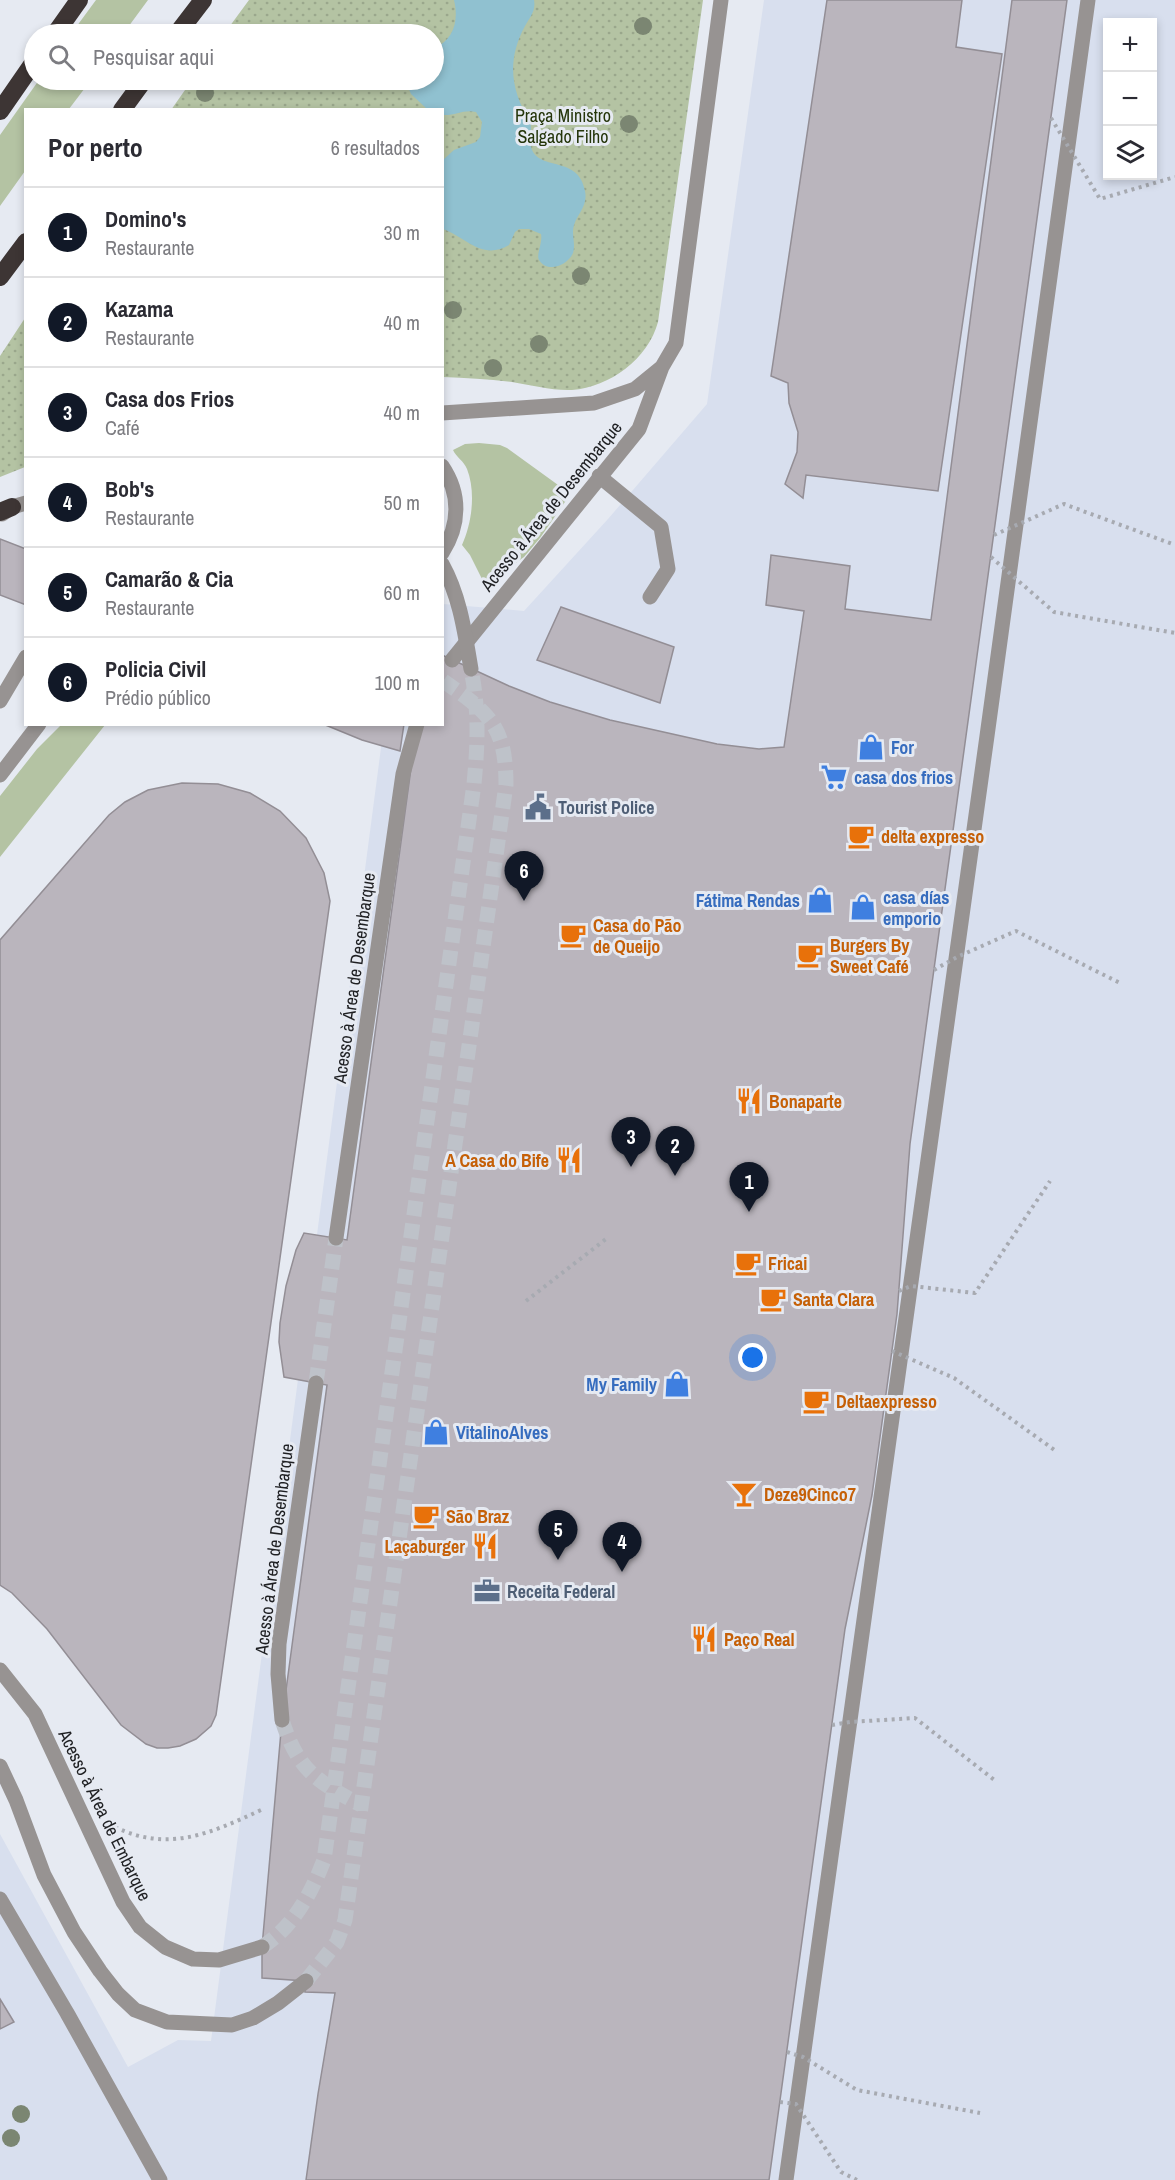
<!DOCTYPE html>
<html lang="pt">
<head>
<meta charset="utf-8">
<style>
	body { margin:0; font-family:"Archivo Narrow",sans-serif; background:#f2f2f3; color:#2b2b33 }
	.controls { position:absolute; right:18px; top:18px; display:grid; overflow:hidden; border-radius:0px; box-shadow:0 3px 9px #0003 }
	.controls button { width:54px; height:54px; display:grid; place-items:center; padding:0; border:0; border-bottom:2px solid #e1e1e2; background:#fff; color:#2b2b33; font:30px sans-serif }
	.you { position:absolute; left:753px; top:1358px; width:21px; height:21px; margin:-15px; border:4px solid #fff; border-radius:50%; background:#1a73e8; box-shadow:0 0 0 9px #1a73e833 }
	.badge { display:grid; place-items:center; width:39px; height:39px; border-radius:50%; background:#111827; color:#fff; font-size:20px; font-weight:700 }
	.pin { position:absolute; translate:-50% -50px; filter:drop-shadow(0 2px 3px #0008) }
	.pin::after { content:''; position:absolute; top:32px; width:21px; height:18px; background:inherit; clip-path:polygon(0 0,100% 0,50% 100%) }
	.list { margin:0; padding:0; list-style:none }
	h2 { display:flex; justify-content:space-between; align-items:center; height:78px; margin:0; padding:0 24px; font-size:26px }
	h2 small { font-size:20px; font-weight:400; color:#7c7c81 }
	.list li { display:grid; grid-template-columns:39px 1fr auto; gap:18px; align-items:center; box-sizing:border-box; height:90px; padding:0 24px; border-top:2px solid #e1e1e2 }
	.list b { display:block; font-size:22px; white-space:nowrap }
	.list p { margin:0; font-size:20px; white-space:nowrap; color:#7c7c81 }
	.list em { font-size:20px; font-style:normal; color:#7c7c81 }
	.icon { flex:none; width:33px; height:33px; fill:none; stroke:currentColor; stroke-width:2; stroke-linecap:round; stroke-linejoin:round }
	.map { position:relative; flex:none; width:1175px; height:2180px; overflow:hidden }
	.search { position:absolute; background:#fff; box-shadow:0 3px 9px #0003; left:24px; top:24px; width:420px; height:66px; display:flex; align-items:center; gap:15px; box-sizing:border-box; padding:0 21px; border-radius:33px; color:#7c7c81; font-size:22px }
	.panel { position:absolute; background:#fff; box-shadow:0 3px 9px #0003; left:24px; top:108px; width:420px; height:618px; border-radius:0px }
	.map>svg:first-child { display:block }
	.built { fill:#d8dfee; fill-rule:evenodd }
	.green { fill:#b4c3a3 }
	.park { fill:url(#park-dots) }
	.water { fill:#90c1d0 }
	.building { fill:#bab5bd; stroke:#938e95; stroke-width:1.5 }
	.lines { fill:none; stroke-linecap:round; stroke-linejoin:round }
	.minor-tunnel { stroke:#bec2c9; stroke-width:15; stroke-dasharray:15 8; stroke-linecap:butt }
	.path { stroke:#a7aab1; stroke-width:4; stroke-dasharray:3 4.5; stroke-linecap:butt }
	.minor { stroke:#979392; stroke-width:15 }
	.highway { stroke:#3d3534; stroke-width:18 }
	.path-bridge { stroke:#a7aab1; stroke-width:4; stroke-dasharray:3 4.5; stroke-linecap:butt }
	.minor-bridge { stroke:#979392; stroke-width:15 }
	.tree { fill:#7b8672 }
	.labels { text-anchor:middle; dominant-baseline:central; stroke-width:6; stroke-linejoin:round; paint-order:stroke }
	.park-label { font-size:18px; fill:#24350a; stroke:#e6eaf2 }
	.street-label { font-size:18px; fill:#1f2023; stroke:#e6eaf2 }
	.shop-label { font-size:18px; font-weight:bold; fill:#366cbe; stroke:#e6eaf2; text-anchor:start }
	.service-label { font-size:18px; font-weight:bold; fill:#4e5e75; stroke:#e6eaf2; text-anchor:start }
	.food-label { font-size:18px; font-weight:bold; fill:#c56008; stroke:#e6eaf2; text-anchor:start }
</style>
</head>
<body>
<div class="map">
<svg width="1175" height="2180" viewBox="0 0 1175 2180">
	<defs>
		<pattern id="park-dots" width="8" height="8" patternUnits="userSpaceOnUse" patternTransform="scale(1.5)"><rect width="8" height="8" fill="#b4c3a3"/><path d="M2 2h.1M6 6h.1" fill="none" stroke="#9aa78c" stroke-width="1.8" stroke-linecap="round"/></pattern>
	</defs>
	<rect width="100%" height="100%" fill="#e6eaf2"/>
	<path class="built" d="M764,0H1175V2180H0V1834L128,2067L178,2040L211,2041L384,725L442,724L443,604L524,611L608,519L707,404ZM1108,22H1152V176H1108Z"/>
	<path class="green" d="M96,0H148L123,34H71Z
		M39,80H91L69,109L26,110L25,171L0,206V135Z
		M479,443L500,445L507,448L565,490L567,499L540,538L524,557L507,569L483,581L470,555L462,545C472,523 476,492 467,469C464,461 456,457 453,450L465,444Z
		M62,724L105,725L0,857V796L37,749Z"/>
	<path class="park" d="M249,0H703L658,322C648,359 610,387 572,390C553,391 531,385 512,382C489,379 466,378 443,377L442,110H171L192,80H434V34H224Z
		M25,318V467L0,477V356Z"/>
	<path class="water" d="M454,0H534C536,11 530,17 525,26C507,59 510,90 530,121C533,131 527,141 533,152C544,170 579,157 585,191C588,206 578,213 574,225C571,234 576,244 573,253C568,265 548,274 539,260C536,255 543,242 541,234L529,229H519L515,232L509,245C482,261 466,237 443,229V160L454,150L476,142L480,137L482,122L476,112C464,109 454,116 443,115L442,110L427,109L411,94L405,80H434V48C454,40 459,20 454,0Z"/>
	<path class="building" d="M827,0H962L956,47L1002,54L938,491L806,475L803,498L785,484L797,452L798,432L789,403L788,383L771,376Z
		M1012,0H1067L910,1144L897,1314L872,1495L845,1629L769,2180H306L318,2094L335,1993L305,1992L306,1981L262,1978V1947L282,1720L327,1385L284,1377L279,1342L280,1323L286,1286L296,1250L304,1233L347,1240L417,724H442V655L509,686L550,702L610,720L717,744L759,749L784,747L804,611L766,605L771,555L850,566L845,609L931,620Z
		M0,539L26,549V605L0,595Z
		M561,607L674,647L660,703L537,660Z
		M323,724H404L400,751L362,740Z
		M182,783L218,784L250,793L280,811L306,838L324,873L330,901L216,1715L211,1726L196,1739L180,1746L168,1748H157L146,1744L121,1725L47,1629L12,1593L0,1585V940L109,815L125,802L148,790Z
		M0,1999L14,2022L0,2029Z"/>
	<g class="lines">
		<path class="minor-tunnel" d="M316,1383L336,1238
			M282,1720C298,1770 316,1781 361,1805
			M262,1947C293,1927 311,1894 324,1860L474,784C478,742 479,710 471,669
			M306,1981L337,1942L345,1920L506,785C506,725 489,713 442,680"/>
		<path class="path" d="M526,1301L606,1239
			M115,1827C169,1853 211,1833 261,1810"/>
		<path class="minor" d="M442,413L594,403L635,389L662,367L676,343L721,0
			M442,466C461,494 460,525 442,553
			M599,476L661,527L668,569L650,597
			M2,514L12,507L26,503
			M452,660L639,429L662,367
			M0,701L26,657
			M0,775L39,724
			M336,1238L403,774L417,724
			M282,1720L278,1674L279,1644L316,1383
			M0,1766L16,1800L44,1875L74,1932L100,1971L118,1994L135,2010L167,2022L232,2025L253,2018L278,2003L306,1981
			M0,1899L67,2013L160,2180
			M786,2180L987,736L1088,0"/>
		<path class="highway" d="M55,34L79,0
			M177,34L203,0
			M122,110L144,80
			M0,111L34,62
			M0,277L26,242
			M0,512L12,507"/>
		<path class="path-bridge" d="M1051,118L1100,199L1175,177
			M994,535L1064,504L1175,545
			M991,557L1054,612L1175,633
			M934,970L957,957L1016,931L1120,983
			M899,1291L911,1286L975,1293L1050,1181
			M892,1351L954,1378L1056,1451
			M832,1725L850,1722L915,1718L997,1782
			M787,2052L803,2057L857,2090L980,2113
			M780,2102L796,2104L841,2172L857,2180"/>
		<path class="minor-bridge" d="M442,564C460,596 465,634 471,669
			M0,1670L35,1714L123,1902L140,1927L165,1947L193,1959L219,1960L262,1947"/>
	</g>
	<g class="tree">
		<circle cx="643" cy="26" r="9"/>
		<circle cx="205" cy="93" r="9"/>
		<circle cx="629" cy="124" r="9"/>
		<circle cx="581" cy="276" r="9"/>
		<circle cx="453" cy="310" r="9"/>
		<circle cx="539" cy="344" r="9"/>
		<circle cx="493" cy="368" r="9"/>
		<circle cx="21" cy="2114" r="9"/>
		<circle cx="11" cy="2138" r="9"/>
	</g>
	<defs>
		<g id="shop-bare" transform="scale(2.07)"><path d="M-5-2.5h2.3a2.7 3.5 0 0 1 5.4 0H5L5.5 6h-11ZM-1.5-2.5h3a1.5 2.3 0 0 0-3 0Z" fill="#3f7fe0" stroke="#e6eaf2" stroke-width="2.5" paint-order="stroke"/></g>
		<g id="supermarket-bare" transform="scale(2.07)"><path d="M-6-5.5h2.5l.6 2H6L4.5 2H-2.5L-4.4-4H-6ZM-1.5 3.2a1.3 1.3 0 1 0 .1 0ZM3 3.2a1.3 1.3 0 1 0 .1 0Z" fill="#3f7fe0" stroke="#e6eaf2" stroke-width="2.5" paint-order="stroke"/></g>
		<g id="civic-bare" transform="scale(2.07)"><path d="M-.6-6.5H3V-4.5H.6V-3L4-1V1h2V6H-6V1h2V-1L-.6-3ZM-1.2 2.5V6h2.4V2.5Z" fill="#5c6f8a" stroke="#e6eaf2" stroke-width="2.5" paint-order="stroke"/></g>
		<g id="cafe-bare" transform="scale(2.07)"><path d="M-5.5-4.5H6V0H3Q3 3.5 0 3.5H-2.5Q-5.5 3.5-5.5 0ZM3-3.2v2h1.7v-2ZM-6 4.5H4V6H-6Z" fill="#e8710a" stroke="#e6eaf2" stroke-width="2.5" paint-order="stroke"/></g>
		<g id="restaurant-bare" transform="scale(2.07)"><path d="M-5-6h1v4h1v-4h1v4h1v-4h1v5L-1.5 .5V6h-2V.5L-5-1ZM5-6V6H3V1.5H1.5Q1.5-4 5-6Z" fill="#e8710a" stroke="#e6eaf2" stroke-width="2.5" paint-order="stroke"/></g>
		<g id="bar-bare" transform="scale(2.07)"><path d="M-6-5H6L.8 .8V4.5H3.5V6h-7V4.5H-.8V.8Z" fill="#e8710a" stroke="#e6eaf2" stroke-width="2.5" paint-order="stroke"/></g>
		<g id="office-bare" transform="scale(2.07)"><path d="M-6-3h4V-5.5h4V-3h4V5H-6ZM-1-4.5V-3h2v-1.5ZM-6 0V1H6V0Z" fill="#5c6f8a" stroke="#e6eaf2" stroke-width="2.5" paint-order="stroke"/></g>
	</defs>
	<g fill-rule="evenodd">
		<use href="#shop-bare" x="871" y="747"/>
		<use href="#supermarket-bare" x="834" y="777"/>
		<use href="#civic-bare" x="538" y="807"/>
		<use href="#cafe-bare" x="861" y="836"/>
		<use href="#shop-bare" x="820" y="900"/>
		<use href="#shop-bare" x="863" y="907"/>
		<use href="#cafe-bare" x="573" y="935"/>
		<use href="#cafe-bare" x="810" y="955"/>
		<use href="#restaurant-bare" x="749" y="1101"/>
		<use href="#restaurant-bare" x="569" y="1160"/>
		<use href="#cafe-bare" x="748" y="1263"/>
		<use href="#cafe-bare" x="773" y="1299"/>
		<use href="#shop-bare" x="677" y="1384"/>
		<use href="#cafe-bare" x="816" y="1401"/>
		<use href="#shop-bare" x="436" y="1432"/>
		<use href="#bar-bare" x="744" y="1494"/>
		<use href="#cafe-bare" x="426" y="1516"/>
		<use href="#restaurant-bare" x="485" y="1546"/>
		<use href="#office-bare" x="487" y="1591"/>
		<use href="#restaurant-bare" x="704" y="1639"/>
	</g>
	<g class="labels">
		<g class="park-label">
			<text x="563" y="115">Praça Ministro<tspan x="563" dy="21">Salgado Filho</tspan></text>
		</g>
		<g class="street-label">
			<text transform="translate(551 506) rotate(-51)">Acesso à Área de Desembarque</text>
			<text transform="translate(354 978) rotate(-82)">Acesso à Área de Desembarque</text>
			<text transform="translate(274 1549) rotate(-83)">Acesso à Área de Desembarque</text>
			<text transform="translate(105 1815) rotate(64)">Acesso à Área de Embarque</text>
		</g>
		<g class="shop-label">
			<text x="891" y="747">For</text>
			<text x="854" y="777">casa dos frios</text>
			<text x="883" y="897">casa días<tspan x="883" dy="21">emporio</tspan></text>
			<text x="800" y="900" text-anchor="end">Fátima Rendas</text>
			<text x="657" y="1384" text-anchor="end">My Family</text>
			<text x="456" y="1432">VitalinoAlves</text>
		</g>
		<g class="service-label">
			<text x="558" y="807">Tourist Police</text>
			<text x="507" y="1591">Receita Federal</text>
		</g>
		<g class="food-label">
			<text x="881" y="836">delta expresso</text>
			<text x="593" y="925">Casa do Pão<tspan x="593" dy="21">de Queijo</tspan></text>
			<text x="830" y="945">Burgers By<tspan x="830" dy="21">Sweet Café</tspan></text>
			<text x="769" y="1101">Bonaparte</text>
			<text x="549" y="1160" text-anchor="end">A Casa do Bife</text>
			<text x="768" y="1263">Fricai</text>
			<text x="793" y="1299">Santa Clara</text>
			<text x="836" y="1401">Deltaexpresso</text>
			<text x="764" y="1494">Deze9Cinco7</text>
			<text x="446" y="1516">São Braz</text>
			<text x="465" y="1546" text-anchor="end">Laçaburger</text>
			<text x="724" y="1639">Paço Real</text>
		</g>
	</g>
</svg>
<div class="controls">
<button>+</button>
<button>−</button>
<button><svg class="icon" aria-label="layers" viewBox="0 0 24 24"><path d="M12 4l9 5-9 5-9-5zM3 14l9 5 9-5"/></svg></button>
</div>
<div class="you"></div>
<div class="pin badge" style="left:749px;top:1212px">1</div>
<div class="pin badge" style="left:675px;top:1176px">2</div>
<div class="pin badge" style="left:631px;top:1167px">3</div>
<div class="pin badge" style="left:622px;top:1572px">4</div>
<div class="pin badge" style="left:558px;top:1560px">5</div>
<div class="pin badge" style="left:524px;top:901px">6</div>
<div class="search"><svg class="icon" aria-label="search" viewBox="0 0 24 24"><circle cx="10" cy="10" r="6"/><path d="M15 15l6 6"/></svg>Pesquisar aqui</div>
<section class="panel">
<h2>Por perto<small>6 resultados</small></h2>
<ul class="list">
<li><span class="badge">1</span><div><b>Domino's</b><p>Restaurante</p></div><em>30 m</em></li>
<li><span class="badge">2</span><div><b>Kazama</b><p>Restaurante</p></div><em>40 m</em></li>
<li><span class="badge">3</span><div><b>Casa dos Frios</b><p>Café</p></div><em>40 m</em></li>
<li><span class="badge">4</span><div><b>Bob's</b><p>Restaurante</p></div><em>50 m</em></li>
<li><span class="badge">5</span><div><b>Camarão &amp; Cia</b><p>Restaurante</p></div><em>60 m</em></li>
<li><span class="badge">6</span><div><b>Policia Civil</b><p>Prédio público</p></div><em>100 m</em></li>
</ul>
</section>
</div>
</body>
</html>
